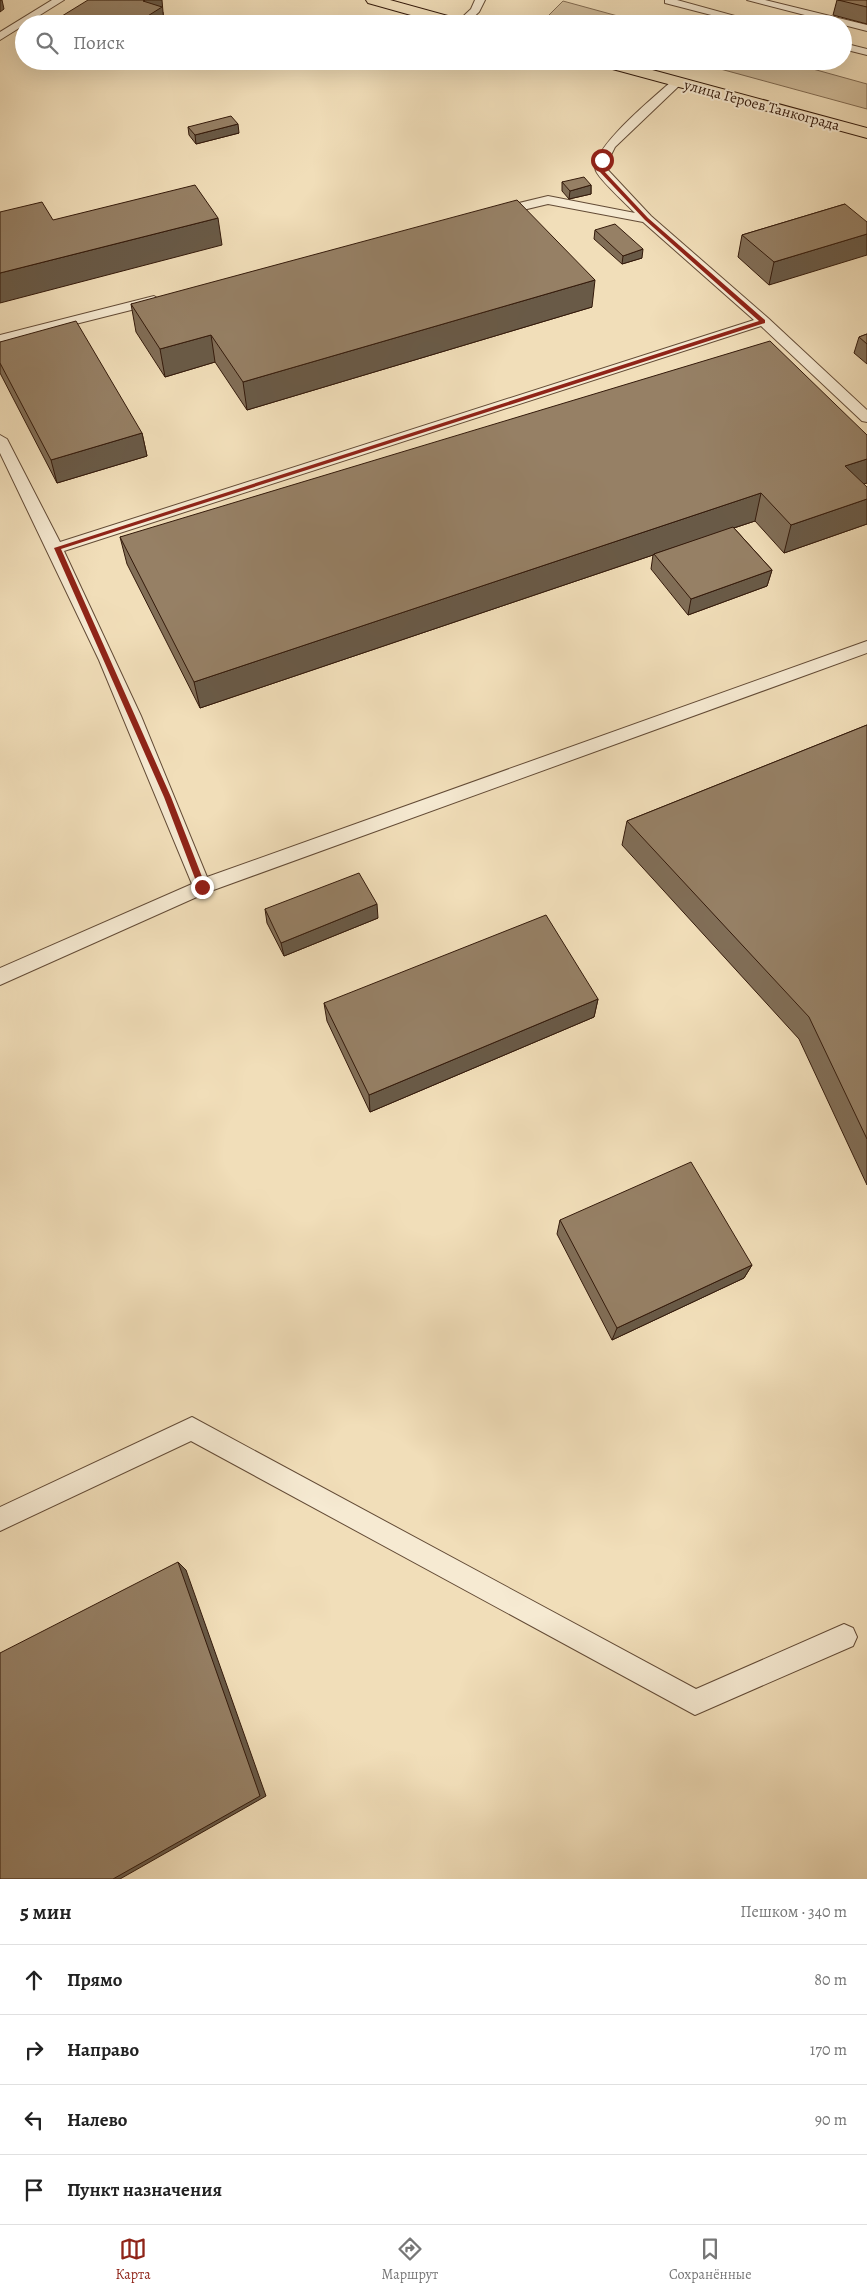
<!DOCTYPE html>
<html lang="ru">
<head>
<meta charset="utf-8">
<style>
	body { margin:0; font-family:Alegreya,serif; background:#f6f6f6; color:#222 }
	.stop { position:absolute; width:15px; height:15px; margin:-11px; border:4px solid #8f2418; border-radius:50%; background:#fff }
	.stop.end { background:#8f2418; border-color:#fff; box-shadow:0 1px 5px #0008 }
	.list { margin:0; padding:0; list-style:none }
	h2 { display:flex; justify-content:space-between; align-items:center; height:65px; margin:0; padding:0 20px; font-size:21px }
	h2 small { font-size:16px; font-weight:400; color:#767676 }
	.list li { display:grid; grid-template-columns:32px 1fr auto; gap:15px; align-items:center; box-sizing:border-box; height:70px; padding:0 20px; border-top:1px solid #e0e0e0 }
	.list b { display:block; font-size:19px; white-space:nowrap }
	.list em { font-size:16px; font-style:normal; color:#767676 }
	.icon { flex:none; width:28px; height:28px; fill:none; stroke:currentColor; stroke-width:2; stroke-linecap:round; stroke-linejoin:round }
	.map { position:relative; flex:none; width:867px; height:1879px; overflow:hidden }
	.search { position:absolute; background:#fff; box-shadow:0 5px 20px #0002; left:15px; right:15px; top:15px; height:55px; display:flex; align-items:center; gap:12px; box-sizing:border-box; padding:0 18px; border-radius:28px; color:#767676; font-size:19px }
	.sheet { height:345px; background:#fff }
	nav { display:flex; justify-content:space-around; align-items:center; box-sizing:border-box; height:70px; border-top:1px solid #e0e0e0; background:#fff; font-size:14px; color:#767676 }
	nav a { display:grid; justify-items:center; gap:2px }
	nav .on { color:#8f2418 }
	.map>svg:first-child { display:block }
	.green { fill:#d1bd9b; stroke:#826c53 }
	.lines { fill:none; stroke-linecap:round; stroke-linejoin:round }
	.lane-casing { stroke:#634b36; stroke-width:2 }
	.primary-casing { stroke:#341a0b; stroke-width:2 }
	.lane { fill:#f6ead2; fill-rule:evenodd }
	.primary { fill:#f1deb9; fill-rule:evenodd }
	.wall { fill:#816e57; stroke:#341a0b }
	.shaded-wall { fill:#695a47; stroke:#341a0b }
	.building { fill:#968065; stroke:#341a0b }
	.route { fill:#8f2418 }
	.labels { text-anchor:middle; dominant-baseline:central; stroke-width:4; stroke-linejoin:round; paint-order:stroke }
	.far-street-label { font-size:15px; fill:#341a0b; stroke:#f6ead2 }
</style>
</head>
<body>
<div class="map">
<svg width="867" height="1879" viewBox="0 0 867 1879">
	<rect width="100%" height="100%" fill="#f1deb9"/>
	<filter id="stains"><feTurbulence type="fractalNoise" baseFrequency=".004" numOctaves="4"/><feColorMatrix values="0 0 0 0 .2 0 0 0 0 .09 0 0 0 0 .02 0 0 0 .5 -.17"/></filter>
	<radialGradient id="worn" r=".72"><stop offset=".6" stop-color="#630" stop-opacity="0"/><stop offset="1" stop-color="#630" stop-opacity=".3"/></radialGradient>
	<path class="green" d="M563,1L647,24H551L542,22Z
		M691,61H784L867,84V109Z"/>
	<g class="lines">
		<g class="lane-casing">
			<path id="lane" d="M52,0H64L0,40V32Z
				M475,0H485L479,12L466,24H455L471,9Z
				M665,0H677L764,24H746L665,3Z
				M747,0H765L867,25V31Z
				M843,43L867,49V55L843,49Z
				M677,79L681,80V84L615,147L608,161L607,169L651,216L768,318L867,410V422L862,421L761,326L64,551L141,716L207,877L867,641V653L208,892L0,985V968L192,884L99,660L0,453V435L7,439L60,542L754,320L643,222L548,204L498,216L492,212L494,209L548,196L635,213C627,205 599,179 596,171C588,150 658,94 673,80Z
				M154,296L160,300L159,303L0,343V335Z
				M192,1417L696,1689L844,1624L853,1628L857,1637L853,1646L695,1715L191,1441L0,1531V1507Z"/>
		</g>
		<g class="primary-casing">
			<path id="primary" d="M366,0H390L466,21L468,24H443L368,3Z
				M592,61H619L867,128V138L594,64Z"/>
		</g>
		<use href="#lane" class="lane"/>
		<use href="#primary" class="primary"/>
	</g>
	<path class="wall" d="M837,0H867V24L833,15Z
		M163,12L164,24H49Z
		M72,61H86L81,64Z
		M188,127L239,133L196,144L189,135Z
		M562,182L591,185V194L569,199L562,191Z
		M845,204L769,285L738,257L742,235Z
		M595,230L642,258L622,264L594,239Z
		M131,304L592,307L247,410L215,362L165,377L136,332Z
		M867,334V364L854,353L859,337Z
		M0,342L142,433L147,456L57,483L0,373Z
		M867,435V483L864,484L867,524L784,553L755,521L734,528L772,570L767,586L688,615L651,569L653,555L200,708L127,564L120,537Z
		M867,725V1185L799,1039L622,845L627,821Z
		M265,909L378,918L284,956L267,923Z
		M598,999L594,1017L370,1112L327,1021L324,1003Z
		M560,1220L752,1265L744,1278L612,1340L557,1234Z"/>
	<path class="shaded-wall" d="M0,0H2L4,9L0,12Z
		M145,0H162L164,24H135L143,1Z
		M116,18L117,24H107Z
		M238,124L239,133L196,144L195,135Z
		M591,185V194L569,199L570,191Z
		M218,218L222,245L0,303V273Z
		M867,234V255L769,285L774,262Z
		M643,249L642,258L622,264L623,256Z
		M595,280L592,307L247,410L243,382Z
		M211,335L215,362L165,377L160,349Z
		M142,433L147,456L57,483L51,460Z
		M867,459V483L837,493L845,466Z
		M761,493L755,521L654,554L653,555L200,708L194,682Z
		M867,499V524L784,553L791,525Z
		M772,570L767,586L688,615L691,599Z
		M377,904L378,918L284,956L281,943Z
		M598,999L594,1017L370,1112L369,1095Z
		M752,1265L744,1278L612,1340L617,1328Z
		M178,1562L186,1570L266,1796L120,1879H113Z"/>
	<path class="building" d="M88,0H145L143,1L162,7L135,24L116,18L107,24H49Z
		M838,0H867V7Z
		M231,116L238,124L195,135L188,127Z
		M584,177L591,185L570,191L562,182Z
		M195,185L218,218L0,273V212L42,202L53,220Z
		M517,200L595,280L243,382L211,335L160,349L131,304Z
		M845,204L867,222V234L774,262L742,235Z
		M615,224L643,249L623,256L595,230Z
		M76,321L142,433L51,460L0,363V342Z
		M867,334V344L859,337Z
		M770,341L867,435V459L845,466L867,487V499L791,525L761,493L194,682L120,537Z
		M733,527L772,570L691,599L654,554Z
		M867,725V1139L809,1017L627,821Z
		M359,873L377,904L281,943L265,909Z
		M546,915L598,999L369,1095L324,1003Z
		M691,1162L752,1265L617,1328L560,1220Z
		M178,1562L260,1796L113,1879H0V1653Z"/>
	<path class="route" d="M604,159L603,170L648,218L765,320V323L61,549L171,797L206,887L205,889H199L164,797L54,548L759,321L645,220L598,170L599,160Z"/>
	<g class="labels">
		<g class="far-street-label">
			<text transform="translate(762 105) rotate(15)">улица Героев Танкограда</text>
		</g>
	</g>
	<rect width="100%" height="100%" filter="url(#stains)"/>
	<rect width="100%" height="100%" fill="url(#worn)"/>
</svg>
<div class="stop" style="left:602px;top:160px"></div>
<div class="stop end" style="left:202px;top:887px"></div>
<div class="search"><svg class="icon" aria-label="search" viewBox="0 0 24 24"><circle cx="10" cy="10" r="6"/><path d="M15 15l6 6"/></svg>Поиск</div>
</div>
<section class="sheet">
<h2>5 мин<small>Пешком · 340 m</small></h2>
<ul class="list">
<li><svg class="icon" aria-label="ahead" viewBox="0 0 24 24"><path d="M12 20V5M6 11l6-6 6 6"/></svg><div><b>Прямо</b></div><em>80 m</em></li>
<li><svg class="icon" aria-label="right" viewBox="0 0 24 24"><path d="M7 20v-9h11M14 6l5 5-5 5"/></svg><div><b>Направо</b></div><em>170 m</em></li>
<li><svg class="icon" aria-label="left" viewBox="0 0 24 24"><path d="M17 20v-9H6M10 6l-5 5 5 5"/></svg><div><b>Налево</b></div><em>90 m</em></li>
<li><svg class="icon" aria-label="arrive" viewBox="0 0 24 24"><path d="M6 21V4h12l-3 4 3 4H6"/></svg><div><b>Пункт назначения</b></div></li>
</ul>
</section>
<nav>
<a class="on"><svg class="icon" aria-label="map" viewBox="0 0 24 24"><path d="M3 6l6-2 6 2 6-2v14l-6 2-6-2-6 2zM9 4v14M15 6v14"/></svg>Карта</a>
<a><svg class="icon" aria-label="directions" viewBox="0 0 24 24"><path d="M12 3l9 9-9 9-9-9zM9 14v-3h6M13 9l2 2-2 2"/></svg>Маршрут</a>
<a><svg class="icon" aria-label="saved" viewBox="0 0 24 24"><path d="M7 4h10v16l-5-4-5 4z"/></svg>Сохранённые</a>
</nav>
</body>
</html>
